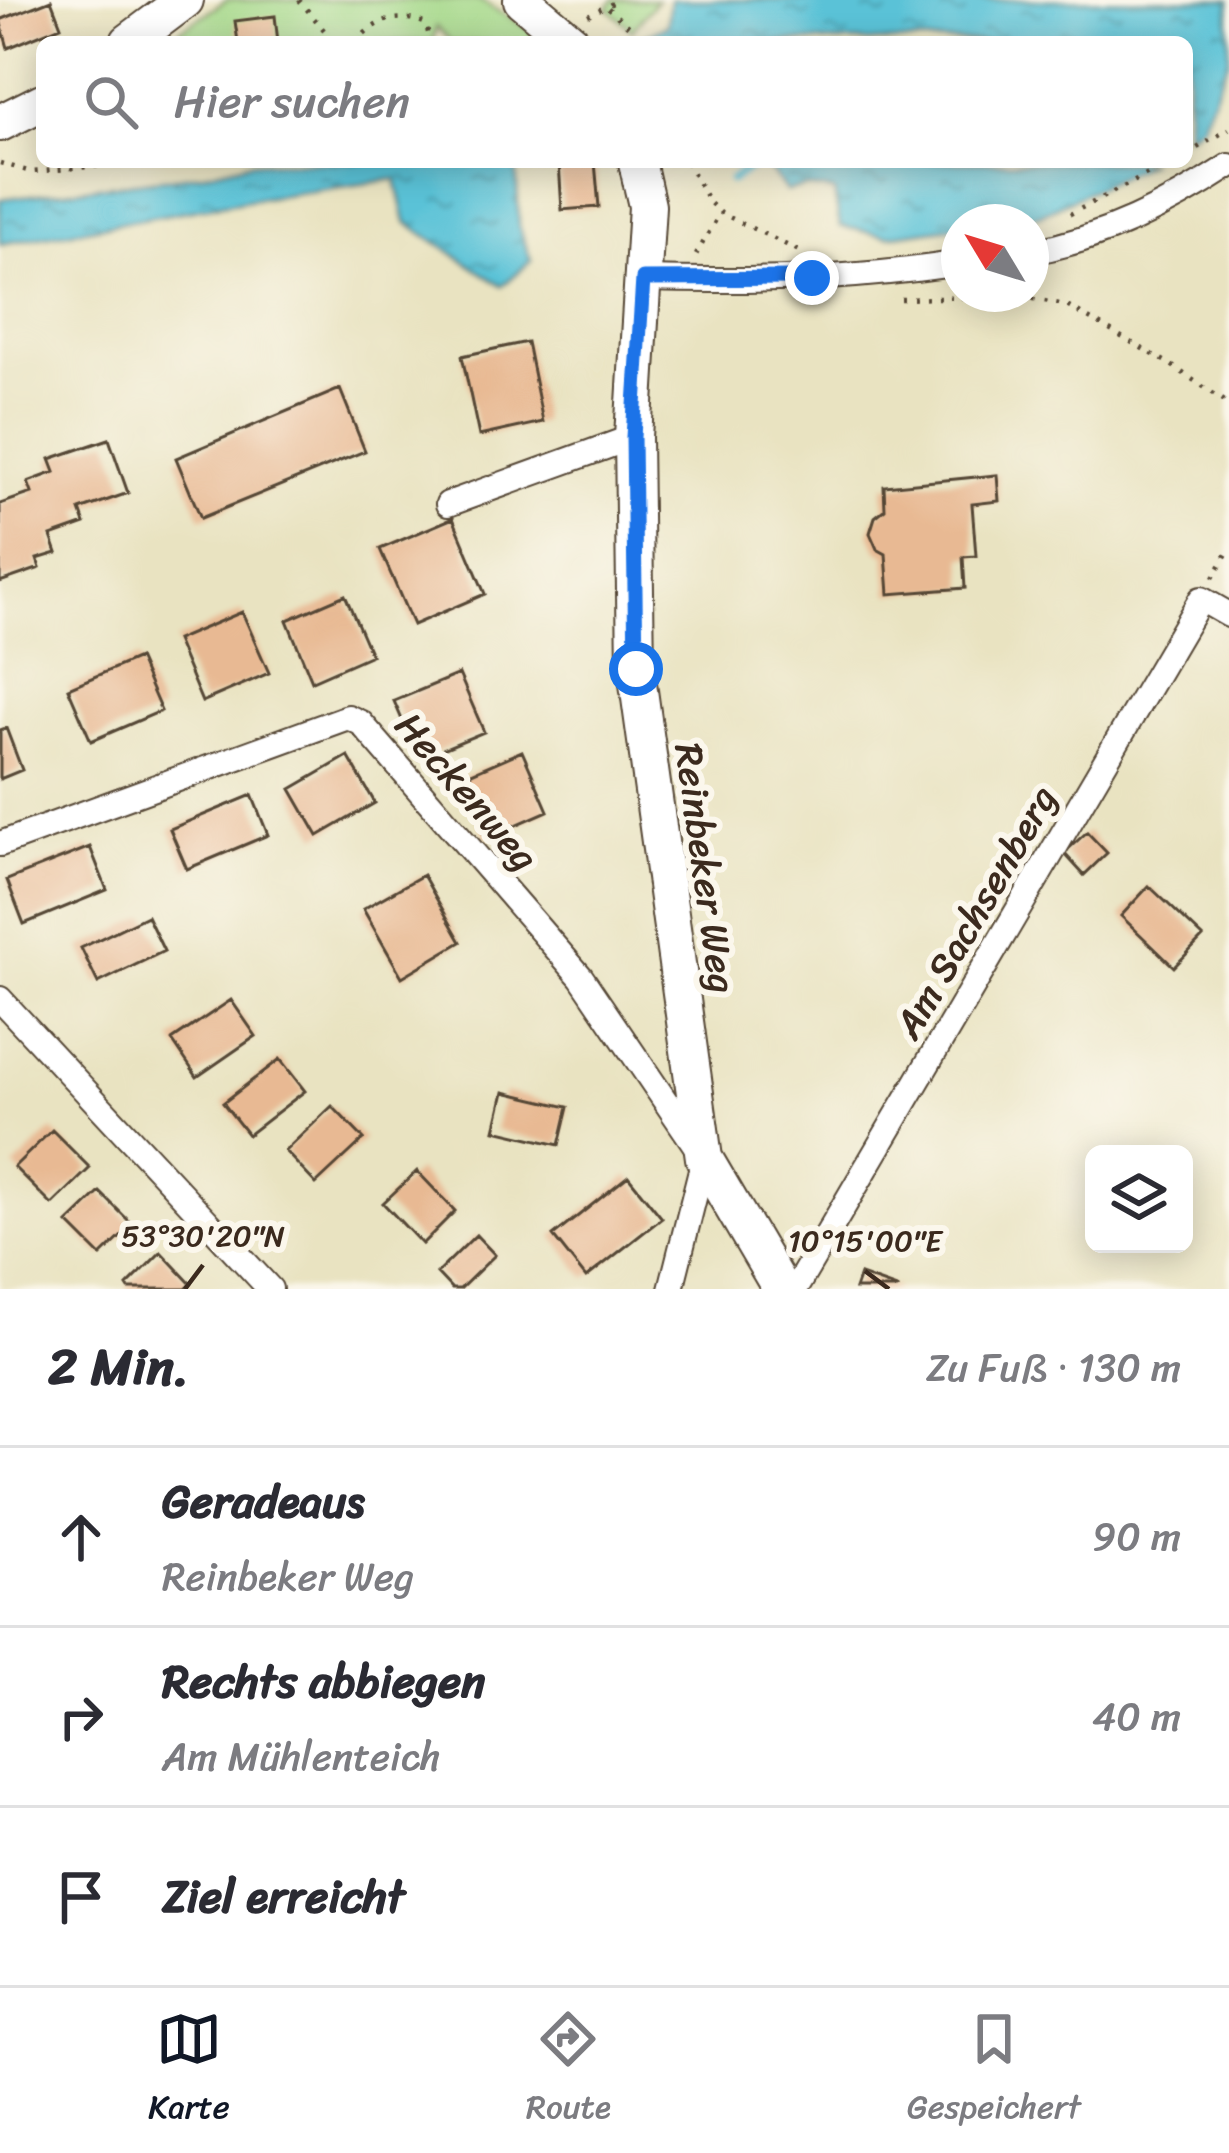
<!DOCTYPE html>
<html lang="de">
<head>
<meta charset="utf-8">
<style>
	body { margin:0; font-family:Sriracha,sans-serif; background:#f7f7f7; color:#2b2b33 }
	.controls { position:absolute; right:36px; bottom:36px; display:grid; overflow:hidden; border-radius:18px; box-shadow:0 6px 30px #0003 }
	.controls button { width:108px; height:108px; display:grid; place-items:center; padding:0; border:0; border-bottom:3px solid #e1e1e2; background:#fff; color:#2b2b33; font:60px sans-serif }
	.compass { position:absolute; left:941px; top:204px; width:108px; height:108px; border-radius:50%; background:#fff; box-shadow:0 6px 30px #0003; rotate:308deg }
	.stop { position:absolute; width:36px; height:36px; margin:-27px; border:9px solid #1a73e8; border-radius:50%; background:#fff }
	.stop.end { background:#1a73e8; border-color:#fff; box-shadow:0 3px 12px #0008 }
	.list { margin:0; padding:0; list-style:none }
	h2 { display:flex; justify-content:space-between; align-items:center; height:156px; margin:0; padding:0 48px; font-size:51px }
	h2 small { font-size:39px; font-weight:400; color:#7c7c81 }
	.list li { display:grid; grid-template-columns:78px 1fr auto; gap:36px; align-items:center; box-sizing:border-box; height:180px; padding:0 48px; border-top:3px solid #e1e1e2 }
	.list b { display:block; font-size:45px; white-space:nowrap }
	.list p { margin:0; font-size:39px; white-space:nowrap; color:#7c7c81 }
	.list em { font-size:39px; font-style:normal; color:#7c7c81 }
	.icon { flex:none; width:66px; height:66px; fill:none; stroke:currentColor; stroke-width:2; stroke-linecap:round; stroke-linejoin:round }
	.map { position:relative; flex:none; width:1229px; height:1289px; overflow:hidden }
	.search { position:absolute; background:#fff; box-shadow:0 6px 30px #0003; left:36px; right:36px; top:36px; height:132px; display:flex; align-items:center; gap:30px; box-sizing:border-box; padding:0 42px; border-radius:18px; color:#7c7c81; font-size:45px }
	.sheet { height:696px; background:#fff }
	nav { display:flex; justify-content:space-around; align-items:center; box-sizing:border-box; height:168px; border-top:3px solid #e1e1e2; background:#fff; font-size:33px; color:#7c7c81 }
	nav a { display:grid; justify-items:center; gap:6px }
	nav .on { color:#111827 }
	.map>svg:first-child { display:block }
	.park { fill:#a4d889; stroke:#708154; stroke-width:3 }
	.water { fill:url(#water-ripples); stroke:#4a767a; stroke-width:3 }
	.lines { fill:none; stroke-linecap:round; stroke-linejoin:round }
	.stream { stroke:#5ac2d7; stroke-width:9 }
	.building { fill:#e8b993 }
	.street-casing { stroke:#554636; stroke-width:28 }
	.secondary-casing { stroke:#554636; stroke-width:40 }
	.path { stroke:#554636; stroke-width:4.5; stroke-dasharray:3 9; stroke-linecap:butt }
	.street { stroke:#fff; stroke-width:24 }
	.secondary { stroke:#fff; stroke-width:36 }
	.route { stroke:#1a73e8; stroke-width:15 }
	.ticks { fill:none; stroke:#3b2a1e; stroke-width:4.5 }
	.labels { text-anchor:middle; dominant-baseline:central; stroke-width:12; stroke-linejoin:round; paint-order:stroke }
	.street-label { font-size:39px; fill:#3b2a1e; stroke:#fbf7ec }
	.ticks-label { font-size:30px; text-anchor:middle; fill:#3b2a1e; stroke:#fbf7ec; stroke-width:12; stroke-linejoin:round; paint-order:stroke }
</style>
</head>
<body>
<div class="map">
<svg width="1229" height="1289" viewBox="0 0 1229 1289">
	<defs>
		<pattern id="water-ripples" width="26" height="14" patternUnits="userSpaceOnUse" patternTransform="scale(3)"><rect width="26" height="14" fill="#5ac2d7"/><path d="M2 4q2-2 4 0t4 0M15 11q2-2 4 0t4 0" fill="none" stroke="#4c9eae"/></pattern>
	</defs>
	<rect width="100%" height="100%" fill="#fbf7ec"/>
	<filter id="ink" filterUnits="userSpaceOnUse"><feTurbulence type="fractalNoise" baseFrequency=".00833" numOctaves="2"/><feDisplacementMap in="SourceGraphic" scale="24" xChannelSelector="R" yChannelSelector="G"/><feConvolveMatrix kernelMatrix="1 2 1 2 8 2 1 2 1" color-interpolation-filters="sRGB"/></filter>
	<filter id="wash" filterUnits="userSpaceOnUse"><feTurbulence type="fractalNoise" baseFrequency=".004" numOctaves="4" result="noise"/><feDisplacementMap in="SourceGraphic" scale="48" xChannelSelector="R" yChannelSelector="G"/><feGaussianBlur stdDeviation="2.7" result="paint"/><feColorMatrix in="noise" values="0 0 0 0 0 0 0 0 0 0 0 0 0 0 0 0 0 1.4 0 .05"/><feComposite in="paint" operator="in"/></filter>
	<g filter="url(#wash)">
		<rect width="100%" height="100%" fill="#e9e3c1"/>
		<path class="park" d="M227,0H479L532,31L539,42H451L436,27L433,42H181L180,30Z
			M613,0H657L632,30L608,8Z"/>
		<path class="water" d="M670,0H1229V59L1201,125L1187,135V42H646L645,36L667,25Z
			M250,162H516L519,226L531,261L502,286L406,222L396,179L254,199L0,244V199L200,174Z
			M756,162H1150L1039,215L959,222V226L887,236L840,226L834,191L805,187L786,191L769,170Z"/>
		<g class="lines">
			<path class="stream" d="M731,180L757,163"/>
		</g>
		<g id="blocks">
			<path class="building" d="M51,0L61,26L8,48L0,20Z
				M275,16L278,42H238L235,21Z
				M559,162H595L599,207L562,210Z
				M527,342L543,422L479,436L462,356Z
				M340,389L365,451L201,518L176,458Z
				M109,439L128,493L80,510L85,524L51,536L57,553L37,559L40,568L0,582V504L32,493L28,482L55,472L50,459Z
				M997,475L999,501L972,504L976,556L963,557L965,588L889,594L886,554L877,549L870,533L875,517L885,509L884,486Z
				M453,518L485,594L413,625L380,549Z
				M345,595L371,655L312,681L287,620Z
				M242,612L269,673L202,702L176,640Z
				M138,658L161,711L91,741L68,688Z
				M459,674L484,732L419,759L394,701Z
				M6,728L22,770L0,779V730Z
				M522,751L548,811L486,838L460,778Z
				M348,756L375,803L318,836L291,789Z
				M252,795L268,835L187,869L170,829Z
				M1087,832L1107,853L1084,875L1064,853Z
				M90,847L107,890L24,924L7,880Z
				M423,875L461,942L402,977L363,909Z
				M1149,886L1203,937L1174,967L1121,916Z
				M147,916L164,951L98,983L81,948Z
				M231,1000L256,1036L197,1077L172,1040Z
				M280,1059L305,1091L248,1135L223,1103Z
				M504,1092L568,1107L559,1145L495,1130Z
				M332,1106L364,1139L316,1184L285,1151Z
				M52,1130L90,1168L52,1205L14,1167Z
				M417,1171L455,1211L422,1244L383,1203Z
				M628,1176L662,1218L586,1278L553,1236Z
				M100,1192L133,1225L101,1256L68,1223Z
				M476,1235L495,1255L460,1289H452L437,1273Z
				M161,1252L191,1284L186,1289H129L127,1286Z
				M860,1275L897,1288L896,1289H855Z"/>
		</g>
	</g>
	<g filter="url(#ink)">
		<use href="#blocks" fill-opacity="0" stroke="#554636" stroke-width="3"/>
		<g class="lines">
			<g class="street-casing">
				<path id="street" d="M1031,252C1103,239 1168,206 1229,166
					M643,279C748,282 855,280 959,263
					M448,504L633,437
					M0,844L348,717L361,723L581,977L704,1158L671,1289
					M0,999L270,1289
					M795,1289L1201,599L1229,615"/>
			</g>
			<g class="secondary-casing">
				<path id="secondary" d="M522,0L572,42
					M129,42L185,0
					M0,123L42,102
					M637,162L647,206L633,437L636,669L704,1158L781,1289"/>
			</g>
			<path class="path" d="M299,0L334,42
				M608,8L632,30L635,42
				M588,15L619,0
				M356,42C375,20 399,12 426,24L429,37
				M1187,154L1229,129
				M687,162L709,202L721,213L799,251
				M0,163L31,172L148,162
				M1070,214L1172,162
				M696,255L720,213
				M901,299L1018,296L1065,305L1168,363L1229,404
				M1213,578L1229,550"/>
			<use href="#street" class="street"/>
			<use href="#secondary" class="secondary"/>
		</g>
	</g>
	<g class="lines" filter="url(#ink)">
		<path class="route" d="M636,669L633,437L643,279L812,278"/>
	</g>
	<path class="ticks" d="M865,1271L889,1289M185,1289L203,1265"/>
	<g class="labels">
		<g class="street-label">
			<text transform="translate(467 791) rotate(49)">Heckenweg</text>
			<text transform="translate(706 868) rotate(82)">Reinbeker Weg</text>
			<text transform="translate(975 912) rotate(-60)">Am Sachsenberg</text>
		</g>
	</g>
	<g class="ticks-label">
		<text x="203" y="1246">53°30'20"N</text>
		<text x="865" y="1251">10°15'00"E</text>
	</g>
</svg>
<div class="controls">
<button><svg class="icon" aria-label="layers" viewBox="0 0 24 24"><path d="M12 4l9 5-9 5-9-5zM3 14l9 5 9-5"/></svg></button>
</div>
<svg class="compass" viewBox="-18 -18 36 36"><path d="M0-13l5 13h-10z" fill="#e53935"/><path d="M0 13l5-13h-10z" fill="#7c7c81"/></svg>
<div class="stop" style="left:636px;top:669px"></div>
<div class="stop end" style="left:812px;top:278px"></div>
<div class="search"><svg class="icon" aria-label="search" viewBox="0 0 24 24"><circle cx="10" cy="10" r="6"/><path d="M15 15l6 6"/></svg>Hier suchen</div>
</div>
<section class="sheet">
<h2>2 Min.<small>Zu Fuß · 130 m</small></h2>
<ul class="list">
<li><svg class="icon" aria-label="ahead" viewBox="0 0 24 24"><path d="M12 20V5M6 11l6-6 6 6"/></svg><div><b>Geradeaus</b><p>Reinbeker Weg</p></div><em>90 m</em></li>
<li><svg class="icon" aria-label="right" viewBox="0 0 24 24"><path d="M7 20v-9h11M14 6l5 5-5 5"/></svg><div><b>Rechts abbiegen</b><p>Am Mühlenteich</p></div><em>40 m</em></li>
<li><svg class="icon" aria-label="arrive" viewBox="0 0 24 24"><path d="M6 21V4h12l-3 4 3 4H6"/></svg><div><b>Ziel erreicht</b></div></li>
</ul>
</section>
<nav>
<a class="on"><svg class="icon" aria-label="map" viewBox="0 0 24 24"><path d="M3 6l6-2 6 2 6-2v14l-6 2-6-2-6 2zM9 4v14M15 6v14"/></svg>Karte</a>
<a><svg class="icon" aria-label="directions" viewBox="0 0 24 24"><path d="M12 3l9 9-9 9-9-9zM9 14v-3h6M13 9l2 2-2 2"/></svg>Route</a>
<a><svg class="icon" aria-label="saved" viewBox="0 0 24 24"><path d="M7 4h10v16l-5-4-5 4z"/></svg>Gespeichert</a>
</nav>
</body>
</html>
